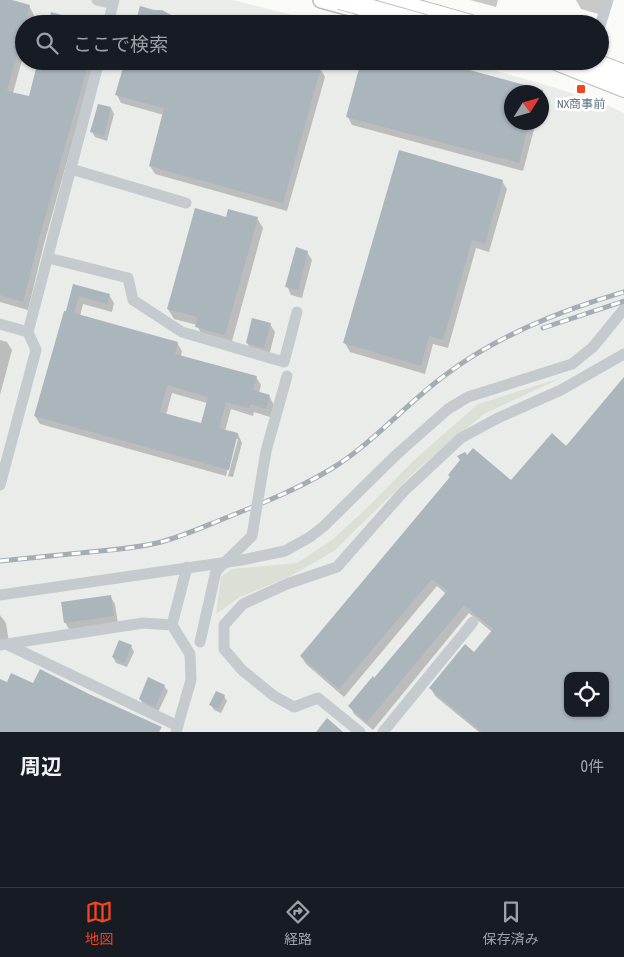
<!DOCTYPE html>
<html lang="ja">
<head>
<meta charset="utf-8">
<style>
	body { margin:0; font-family:"Asap Condensed","Noto Sans JP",sans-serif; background:#242831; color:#f1f3f6 }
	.controls { position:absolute; right:15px; bottom:15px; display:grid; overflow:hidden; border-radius:10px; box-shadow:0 1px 4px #0004 }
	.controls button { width:45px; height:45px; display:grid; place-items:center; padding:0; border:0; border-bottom:1px solid #363941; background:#171b24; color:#f1f3f6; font:25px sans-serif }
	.compass { position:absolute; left:504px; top:85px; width:45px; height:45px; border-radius:50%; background:#171b24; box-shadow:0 1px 4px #0004; rotate:53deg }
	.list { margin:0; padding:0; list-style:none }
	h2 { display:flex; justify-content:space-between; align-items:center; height:65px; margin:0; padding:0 20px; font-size:21px }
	h2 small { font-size:16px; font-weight:400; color:#9ea1a6 }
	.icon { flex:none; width:28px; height:28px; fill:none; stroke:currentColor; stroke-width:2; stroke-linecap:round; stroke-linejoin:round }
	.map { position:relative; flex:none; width:624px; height:732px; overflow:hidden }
	.search { position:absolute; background:#171b24; box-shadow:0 1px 4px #0004; left:15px; right:15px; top:15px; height:55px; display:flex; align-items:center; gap:12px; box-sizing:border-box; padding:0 18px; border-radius:28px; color:#9ea1a6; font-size:19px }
	.sheet { height:155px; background:#171b24 }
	nav { display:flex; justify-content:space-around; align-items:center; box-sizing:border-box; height:70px; border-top:1px solid #363941; background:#171b24; font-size:14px; color:#9ea1a6 }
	nav a { display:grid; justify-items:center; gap:2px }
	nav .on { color:#f5441c }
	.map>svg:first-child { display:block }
	.built { fill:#eaecea; fill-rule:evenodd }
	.green { fill:#dae0d6 }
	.shadow { fill:#0003; fill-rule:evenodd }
	.building { fill:#abb5bc; fill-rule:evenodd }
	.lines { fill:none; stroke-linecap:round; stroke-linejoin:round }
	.major-casing { stroke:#b7bdc1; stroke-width:18 }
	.highway-casing { stroke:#b7bcbf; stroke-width:20 }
	.minor { stroke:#c4cacd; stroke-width:11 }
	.major { stroke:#fff; stroke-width:15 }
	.highway { stroke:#fff; stroke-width:18 }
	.rail-casing { stroke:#a4adb3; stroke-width:5 }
	.rail { stroke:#fff; stroke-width:3; stroke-dasharray:9; stroke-linecap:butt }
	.highway-bridge-casing { stroke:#b7bcbf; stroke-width:20; stroke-linecap:butt }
	.minor-bridge { stroke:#c4cacd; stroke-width:11 }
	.highway-bridge { stroke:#fff; stroke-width:18 }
	.poi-dot { fill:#f5441c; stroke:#fff; stroke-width:2 }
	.labels { text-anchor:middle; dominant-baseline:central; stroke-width:5; stroke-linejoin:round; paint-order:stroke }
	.poi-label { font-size:12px; fill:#617785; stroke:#fff }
</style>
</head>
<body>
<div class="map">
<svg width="624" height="732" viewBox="0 0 624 732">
	<rect width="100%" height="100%" fill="#fafaf7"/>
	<path class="built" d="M0,0H233L327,24H24V61H462L546,85L600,102L624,113V732H0ZM512,92H542V122H512ZM568,676H605V713H568Z"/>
	<path class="green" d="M561,378L484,414L420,467L334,551L291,576L240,597L216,614L221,577L232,569L297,563L332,540L369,506L413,461L478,404Z"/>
	<path class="shadow" d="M0,0H7L29,6L34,15L32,24H24V53L13,93L30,98L40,61H95L44,244L28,310L0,302Z
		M470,0H498L496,7Z
		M576,0H610L605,16L581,9Z
		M362,61L538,90L539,92H512V122H536L523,171L352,125L348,117Z
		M320,68L325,77L287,211L155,174L150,166L164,115L121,103L117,95Z
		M111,108L114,114L107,141L95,137L92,132Z
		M502,181L507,189L489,252L476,248L448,348L433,344L425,374L350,352L345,343Z
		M227,218H257L263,228L231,345L203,337L197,325L174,319L168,309Z
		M307,252L312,260L302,298L291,295L287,286Z
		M74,286L109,295L114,303L112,312L83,304L80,316L177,343L182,351L181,356L256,377L261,385L259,393L269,396L274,405L270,417L254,412L253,416L231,409L225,431L238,434L242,443L233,477L227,476H228L238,439H235L226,476L40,424L35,416ZM172,393L207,403L202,424L166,415Z
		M270,324L275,332L269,356L252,351L247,343Z
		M0,340L7,342L12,350L0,395Z
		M624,379V732H479L435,696L431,688L474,654L492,632L469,613L373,730L354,714L350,706L374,679L446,594L437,586L344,697L306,664L301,656L467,457L512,481L566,448ZM568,676H605V713H568Z
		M110,596L115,604L118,624L70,631L65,622Z
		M0,615L6,623L9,643L0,644Z
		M131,646L134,652L127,667L116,663L113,657Z
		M164,686L168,691L158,712L143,704L140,699Z
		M224,696L227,701L221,713L214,710L211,705Z"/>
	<path class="building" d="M0,0H12L30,5L25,24H24V29L7,91L29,96L38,61H89L40,235L23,302L0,295Z
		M140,6L154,10H162L171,15L192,21V24H135Z
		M51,12L84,21V24H48Z
		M125,61H299L321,67L283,203L149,166L164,108L115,95Z
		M361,61H436L543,90V92H512V122H529L519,163L346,117Z
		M98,104L111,107L104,136L90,132Z
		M399,150L503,180L485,244L472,240L443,340L429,336L421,366L343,343Z
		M195,208L226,217L228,209L258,217L225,335L195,327L198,317L167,309Z
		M296,247L308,251L298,290L285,287Z
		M73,284L110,294L107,304L79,296L74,313L178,342L175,354L257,376L253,390L270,395L266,409L250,404L249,408L226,402L219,428L238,433L229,470L34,416L64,311H66ZM167,385L208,397L201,423L160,412Z
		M252,318L271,323L264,348L246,343Z
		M624,377V732H482L429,688L465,644L474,652L493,629L464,605L367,722L348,706L373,676L374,678L447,591L432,579L339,689L300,656L450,477L448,475L460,460L457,456L465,452L467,455L473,448L511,480L552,433L566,446ZM568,676H605V713H568Z
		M111,595L114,616L64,623L61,602Z
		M119,640L132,645L124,663L112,657Z
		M40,669L89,694L162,727L159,732H0V679L7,682L11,673L33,683Z
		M148,677L165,685L155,707L139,699Z
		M216,691L225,695L218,709L209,705Z
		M327,718L343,732H316Z"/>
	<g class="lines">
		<g class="major-casing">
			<path id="major" d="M321,0L351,8"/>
		</g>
		<g class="highway-casing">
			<path id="highway" d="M386,0L471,24
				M556,61L624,88
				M591,61L624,74"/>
		</g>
		<path class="minor" d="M97,0L113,4
			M108,24L114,0
			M600,26L608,0
			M71,169L186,203
			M48,258L128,278L133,300L182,332L284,362L297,312
			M0,324L28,332
			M0,485L36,350L28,332L99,61
			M0,595L242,560L285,551L310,537L324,526L396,455L448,409L468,397L572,364L593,347L624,309
			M172,625L187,567
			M6,644L178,726
			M0,645L143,623L172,625L190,654L191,680L176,732
			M360,732L318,698L294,707L274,696L242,670L224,649V625L243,604L287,584L337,567L403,492L461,438L498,418L561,390L624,354
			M383,732L473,622"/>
		<use href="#major" class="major"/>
		<use href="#highway" class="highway"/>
		<g class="rail-casing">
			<path id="rail" d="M543,328L624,301
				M0,561C30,558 60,555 90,552C112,550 135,548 157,543C182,537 205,526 228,517C263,503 298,489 331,469C372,444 405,405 444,376C498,335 560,311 624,292"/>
		</g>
		<use href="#rail" class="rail"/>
		<g class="highway-bridge-casing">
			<path id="highway-bridge" d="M340,0L425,24"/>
		</g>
		<path class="minor-bridge" d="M200,642L216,571L252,536L266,451L287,376"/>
		<use href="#highway-bridge" class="highway-bridge"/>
	</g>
	<rect class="poi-dot" x="576" y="84" width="10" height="10" rx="2.5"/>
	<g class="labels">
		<g class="poi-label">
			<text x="581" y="104">NX商事前</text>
		</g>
	</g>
</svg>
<div class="controls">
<button><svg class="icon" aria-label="locate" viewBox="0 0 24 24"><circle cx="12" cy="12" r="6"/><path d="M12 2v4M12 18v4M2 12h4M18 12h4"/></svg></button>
</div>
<svg class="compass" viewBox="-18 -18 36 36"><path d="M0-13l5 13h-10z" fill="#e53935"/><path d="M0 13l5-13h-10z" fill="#9ea1a6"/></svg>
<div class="search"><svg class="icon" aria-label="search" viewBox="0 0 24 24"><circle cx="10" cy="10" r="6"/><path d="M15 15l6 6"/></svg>ここで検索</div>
</div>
<section class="sheet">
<h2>周辺<small>0件</small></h2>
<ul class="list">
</ul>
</section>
<nav>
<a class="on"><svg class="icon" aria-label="map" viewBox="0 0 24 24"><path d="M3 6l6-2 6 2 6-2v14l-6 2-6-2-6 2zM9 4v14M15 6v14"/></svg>地図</a>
<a><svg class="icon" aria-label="directions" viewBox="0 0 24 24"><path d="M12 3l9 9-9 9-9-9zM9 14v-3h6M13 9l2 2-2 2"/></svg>経路</a>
<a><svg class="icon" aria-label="saved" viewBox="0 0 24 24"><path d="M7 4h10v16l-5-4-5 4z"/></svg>保存済み</a>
</nav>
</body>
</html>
